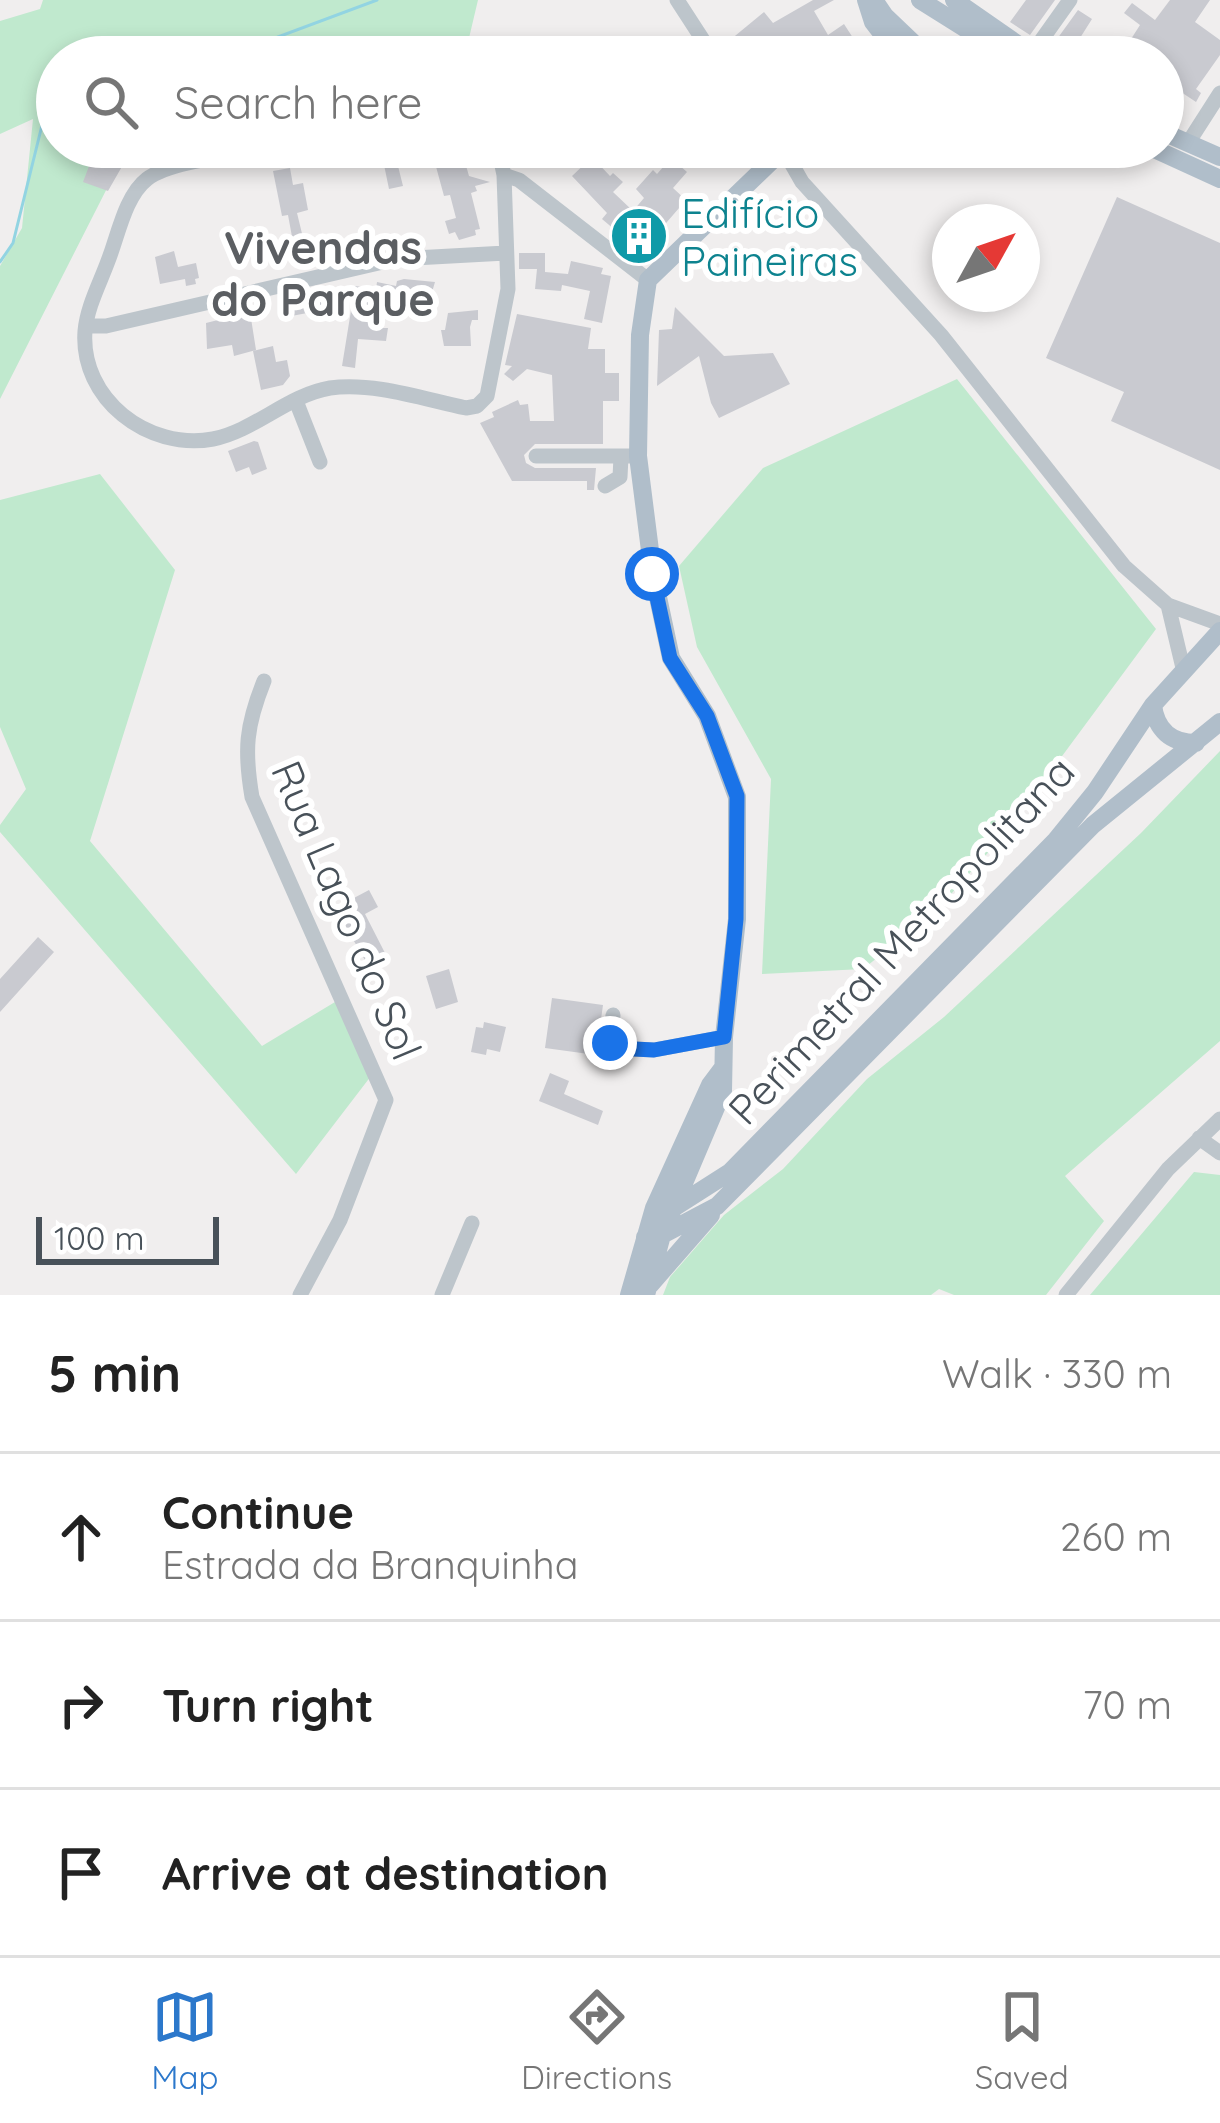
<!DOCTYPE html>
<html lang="en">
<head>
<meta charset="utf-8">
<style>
	body { margin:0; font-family:Quicksand,sans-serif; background:#f6f6f6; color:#222 }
	.compass { position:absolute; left:932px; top:204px; width:108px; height:108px; border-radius:50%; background:#fff; box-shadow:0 6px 18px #0003; rotate:50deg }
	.scale { position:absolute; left:36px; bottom:30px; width:183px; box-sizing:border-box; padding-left:12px; border:6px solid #485159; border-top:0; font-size:33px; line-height:42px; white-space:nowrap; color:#485159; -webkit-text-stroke:9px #fff; paint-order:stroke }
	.stop { position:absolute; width:36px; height:36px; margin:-27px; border:9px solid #1a73e8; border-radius:50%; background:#fff }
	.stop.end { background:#1a73e8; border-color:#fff; box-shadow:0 3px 12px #0008 }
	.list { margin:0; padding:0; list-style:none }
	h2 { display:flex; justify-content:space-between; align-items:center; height:156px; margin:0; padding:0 48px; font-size:51px }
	h2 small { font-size:39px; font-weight:400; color:#767676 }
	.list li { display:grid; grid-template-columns:78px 1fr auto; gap:36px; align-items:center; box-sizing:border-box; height:168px; padding:0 48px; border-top:3px solid #e0e0e0 }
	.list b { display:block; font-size:45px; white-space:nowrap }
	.list p { margin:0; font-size:39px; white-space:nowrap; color:#767676 }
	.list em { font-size:39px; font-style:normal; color:#767676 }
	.icon { flex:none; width:66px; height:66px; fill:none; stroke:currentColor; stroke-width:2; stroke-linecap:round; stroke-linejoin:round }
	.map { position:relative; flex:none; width:1220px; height:1295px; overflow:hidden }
	.search { position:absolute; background:#fff; box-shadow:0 6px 18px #0003; left:36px; right:36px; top:36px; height:132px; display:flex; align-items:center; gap:30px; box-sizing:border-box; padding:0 42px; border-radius:66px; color:#767676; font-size:45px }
	.sheet { height:660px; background:#fff }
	nav { display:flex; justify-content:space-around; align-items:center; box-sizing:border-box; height:168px; border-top:3px solid #e0e0e0; background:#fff; font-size:33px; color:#767676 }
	nav a { display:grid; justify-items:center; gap:6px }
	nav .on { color:#2c78cb }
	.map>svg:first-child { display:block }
	.green { fill:#c0e9ce }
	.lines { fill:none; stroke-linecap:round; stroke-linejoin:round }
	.stream { stroke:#92d4e2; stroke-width:3 }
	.building { fill:#c9cad0 }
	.minor { stroke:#bdc5cb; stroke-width:15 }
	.major { stroke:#b0beca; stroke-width:18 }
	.route { stroke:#1a73e8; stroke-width:15 }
	.labels { text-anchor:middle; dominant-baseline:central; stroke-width:12; stroke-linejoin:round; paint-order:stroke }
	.culture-label { font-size:42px; fill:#0d838f; stroke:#fff; text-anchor:start }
	.street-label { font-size:42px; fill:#485159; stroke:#fff }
	.neighbourhood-label { font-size:45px; font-weight:bold; fill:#5b5e62; stroke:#fff }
</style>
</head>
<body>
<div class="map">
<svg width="1220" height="1295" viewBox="0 0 1220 1295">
	<rect width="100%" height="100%" fill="#f0eeee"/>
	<path class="green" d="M43,0H478L465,55L460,57H57V147H135L127,149L0,399V266L22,228L33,119L0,134V21L40,9Z
		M957,379L1156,629L1003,836L934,913L863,969L762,974L771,779L697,647L679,566L763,468Z
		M100,474L175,570L90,841L262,1046L340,999L371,1076L296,1174L0,832V825L26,789L0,727V500Z
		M1220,751V1041L1065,1176L1104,1221L1046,1295H954L939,1289L931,1295H663L670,1277L724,1215L783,1169L867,1079L944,1017L1141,833Z
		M1194,1172L1220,1175V1295H1090Z"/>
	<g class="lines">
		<path class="stream" d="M224,57L377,0
			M0,262L13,243L46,109L57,105"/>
	</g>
	<path class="building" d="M813,0H834L814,11L828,35L844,24L855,41L846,46L853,57H826L816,42L790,57H734L724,45L764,12L773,23Z
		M1026,0H1055L1030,35L1010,22Z
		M1170,0H1210L1195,22L1220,40V55L1196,89L1201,93L1196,102L1163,80V57H1134L1124,50L1140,25L1124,13L1132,3L1155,20Z
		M1078,10L1092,19L1068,57H1064L1052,46Z
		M108,147H122L115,155L124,163L108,191L83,182L91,161L94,162Z
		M365,147H411L418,149L420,161L398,166L403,186L389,189L383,160L369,163Z
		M450,147H481L463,155L469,176L490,182L475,186L477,191L471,193L480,229L475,230L476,235L459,240L455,232L449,234L445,221L456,218L450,195L444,196L435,163L422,167L419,155Z
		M592,157L610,176L613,173L623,182L613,192L633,211L644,198L636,189L653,170L657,174L671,158L687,172L673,188L686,200L641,252L602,219L607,213L572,176Z
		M290,168L293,185L303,183L308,210L297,213L307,254L290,257L288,245L293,242L288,215L282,216L273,171Z
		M1117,197L1220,243V470L1111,421L1124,392L1046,358Z
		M174,251L178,267L196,263L199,278L195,279L196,284L186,286L185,279L160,284L155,257Z
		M519,253H545V272L568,274L571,261L603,268L601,274L611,276L602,323L584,319L590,291L562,285L561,291L535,289L537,269H519Z
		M404,279L435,282L430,299L427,302L391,296L389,307L382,306L378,328H388L386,341L358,339L355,368L342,366L355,286L376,289L377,282L396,286L397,281Z
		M339,292L344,314L325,318L323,310L281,318L278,307Z
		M675,307L724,356L773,353L790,384L719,418L711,403L699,356L657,386L659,330L672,329Z
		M478,310V320H472L470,327L471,346H444L441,330H445L448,313Z
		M250,312L256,350L234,356L232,345L207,349L206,323Z
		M517,314L591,328L588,349H605V373H619V401H603V444H535L524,455L526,463L535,468H596L594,490H587V481H512L480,423L494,417L492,412L518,400L520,405L528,404L530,421H554L552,375L527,369L513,381L504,374L512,366L505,365Z
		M273,346L276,362L287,360L290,376L283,385L261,390L253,351Z
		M254,441L258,442L267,469L252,475L249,467L236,472L228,451Z
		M369,890L378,907L365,914L385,953L366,962L335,908Z
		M38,937L54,952L0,1012V979Z
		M449,969L458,1002L436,1009L426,976Z
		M552,998L603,1005L596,1055L545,1048Z
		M484,1022L506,1027L500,1052L487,1049L486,1055L471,1052L476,1027L483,1028Z
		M550,1073L569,1081L564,1094L603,1111L598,1125L539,1101Z"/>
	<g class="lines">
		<path class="minor" d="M677,0L714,57
			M1033,52L1070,0
			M1188,143L1220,93
			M280,147C246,155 173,159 147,179C125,196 118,236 108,261C100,283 87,307 85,331C80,399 148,451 213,439C254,431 288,395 330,388C374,382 423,399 466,408L477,406L487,396L508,289L504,175L498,147
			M782,147L802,182L941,335L1124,566L1168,605L1220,624
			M504,175L519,180L648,280
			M86,326H106L396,259L506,253
			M296,401L320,462
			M536,456H638
			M605,486L620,477L621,457
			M1168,605L1183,668
			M264,681C246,726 244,750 252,797L386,1100L340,1220L300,1295
			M613,1015L610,1043L614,1048L654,1050L724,1037
			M1199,1138L1220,1153
			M442,1295L472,1223
			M1066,1295L1168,1169L1220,1119"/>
		<path class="major" d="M866,0L873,22L900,57
			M874,0L885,16L928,57
			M920,0L1011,57
			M954,0L1036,57
			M1163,132L1220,157
			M1150,147L1220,179
			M1153,705C1156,730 1171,743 1196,743
			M654,1208L672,1209L730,1172L1056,840L1095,792L1153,705L1220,631
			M645,1237L662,1235L717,1206L1093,825L1220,722
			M650,1285L711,1215
			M629,1295L654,1208L710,1085L722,1069
			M646,1295L662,1235L723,1091L724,1037L737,919V797L707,716L671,658L653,574L638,456L640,335L648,280L786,147"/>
	</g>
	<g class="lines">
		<path class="route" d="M610,1043L614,1048L654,1050L724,1037L736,919L737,796L707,716L670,658L652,574"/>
	</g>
	<defs>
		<g id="building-disc" transform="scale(3)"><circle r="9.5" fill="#0f9aa8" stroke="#fff"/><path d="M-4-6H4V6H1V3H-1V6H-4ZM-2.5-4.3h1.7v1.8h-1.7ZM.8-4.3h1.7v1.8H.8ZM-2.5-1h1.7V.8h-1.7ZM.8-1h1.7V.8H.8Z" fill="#fff"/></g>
	</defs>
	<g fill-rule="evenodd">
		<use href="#building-disc" x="639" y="236"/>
	</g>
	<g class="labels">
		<g class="culture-label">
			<text x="681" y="212">Edifício<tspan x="681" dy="48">Paineiras</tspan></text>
		</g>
		<g class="street-label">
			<text transform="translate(347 910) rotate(67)">Rua Lago do Sol</text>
			<text transform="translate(901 940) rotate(-47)">Perimetral Metropolitana</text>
		</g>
		<g class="neighbourhood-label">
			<text x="323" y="247">Vivendas<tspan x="323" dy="52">do Parque</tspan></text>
		</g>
	</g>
</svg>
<svg class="compass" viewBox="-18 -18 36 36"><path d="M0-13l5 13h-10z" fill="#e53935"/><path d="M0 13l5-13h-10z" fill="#767676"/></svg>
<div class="scale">100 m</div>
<div class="stop" style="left:652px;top:574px"></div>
<div class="stop end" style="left:610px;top:1043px"></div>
<div class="search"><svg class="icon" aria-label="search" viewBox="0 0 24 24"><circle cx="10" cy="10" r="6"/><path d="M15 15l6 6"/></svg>Search here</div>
</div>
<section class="sheet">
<h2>5 min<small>Walk · 330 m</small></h2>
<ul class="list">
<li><svg class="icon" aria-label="ahead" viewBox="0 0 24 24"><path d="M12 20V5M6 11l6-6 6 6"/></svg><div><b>Continue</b><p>Estrada da Branquinha</p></div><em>260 m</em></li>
<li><svg class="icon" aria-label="right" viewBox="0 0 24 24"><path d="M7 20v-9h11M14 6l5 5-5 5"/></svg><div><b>Turn right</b></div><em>70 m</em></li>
<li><svg class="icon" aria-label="arrive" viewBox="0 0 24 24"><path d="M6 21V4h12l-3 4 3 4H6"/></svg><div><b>Arrive at destination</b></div></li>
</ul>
</section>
<nav>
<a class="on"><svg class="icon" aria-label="map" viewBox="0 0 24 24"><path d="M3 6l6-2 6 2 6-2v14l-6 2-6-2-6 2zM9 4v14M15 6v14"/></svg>Map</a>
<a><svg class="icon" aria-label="directions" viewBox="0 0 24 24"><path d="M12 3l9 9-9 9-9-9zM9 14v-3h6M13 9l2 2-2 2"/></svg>Directions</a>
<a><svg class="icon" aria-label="saved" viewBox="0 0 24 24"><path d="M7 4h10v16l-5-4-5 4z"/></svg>Saved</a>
</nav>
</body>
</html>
